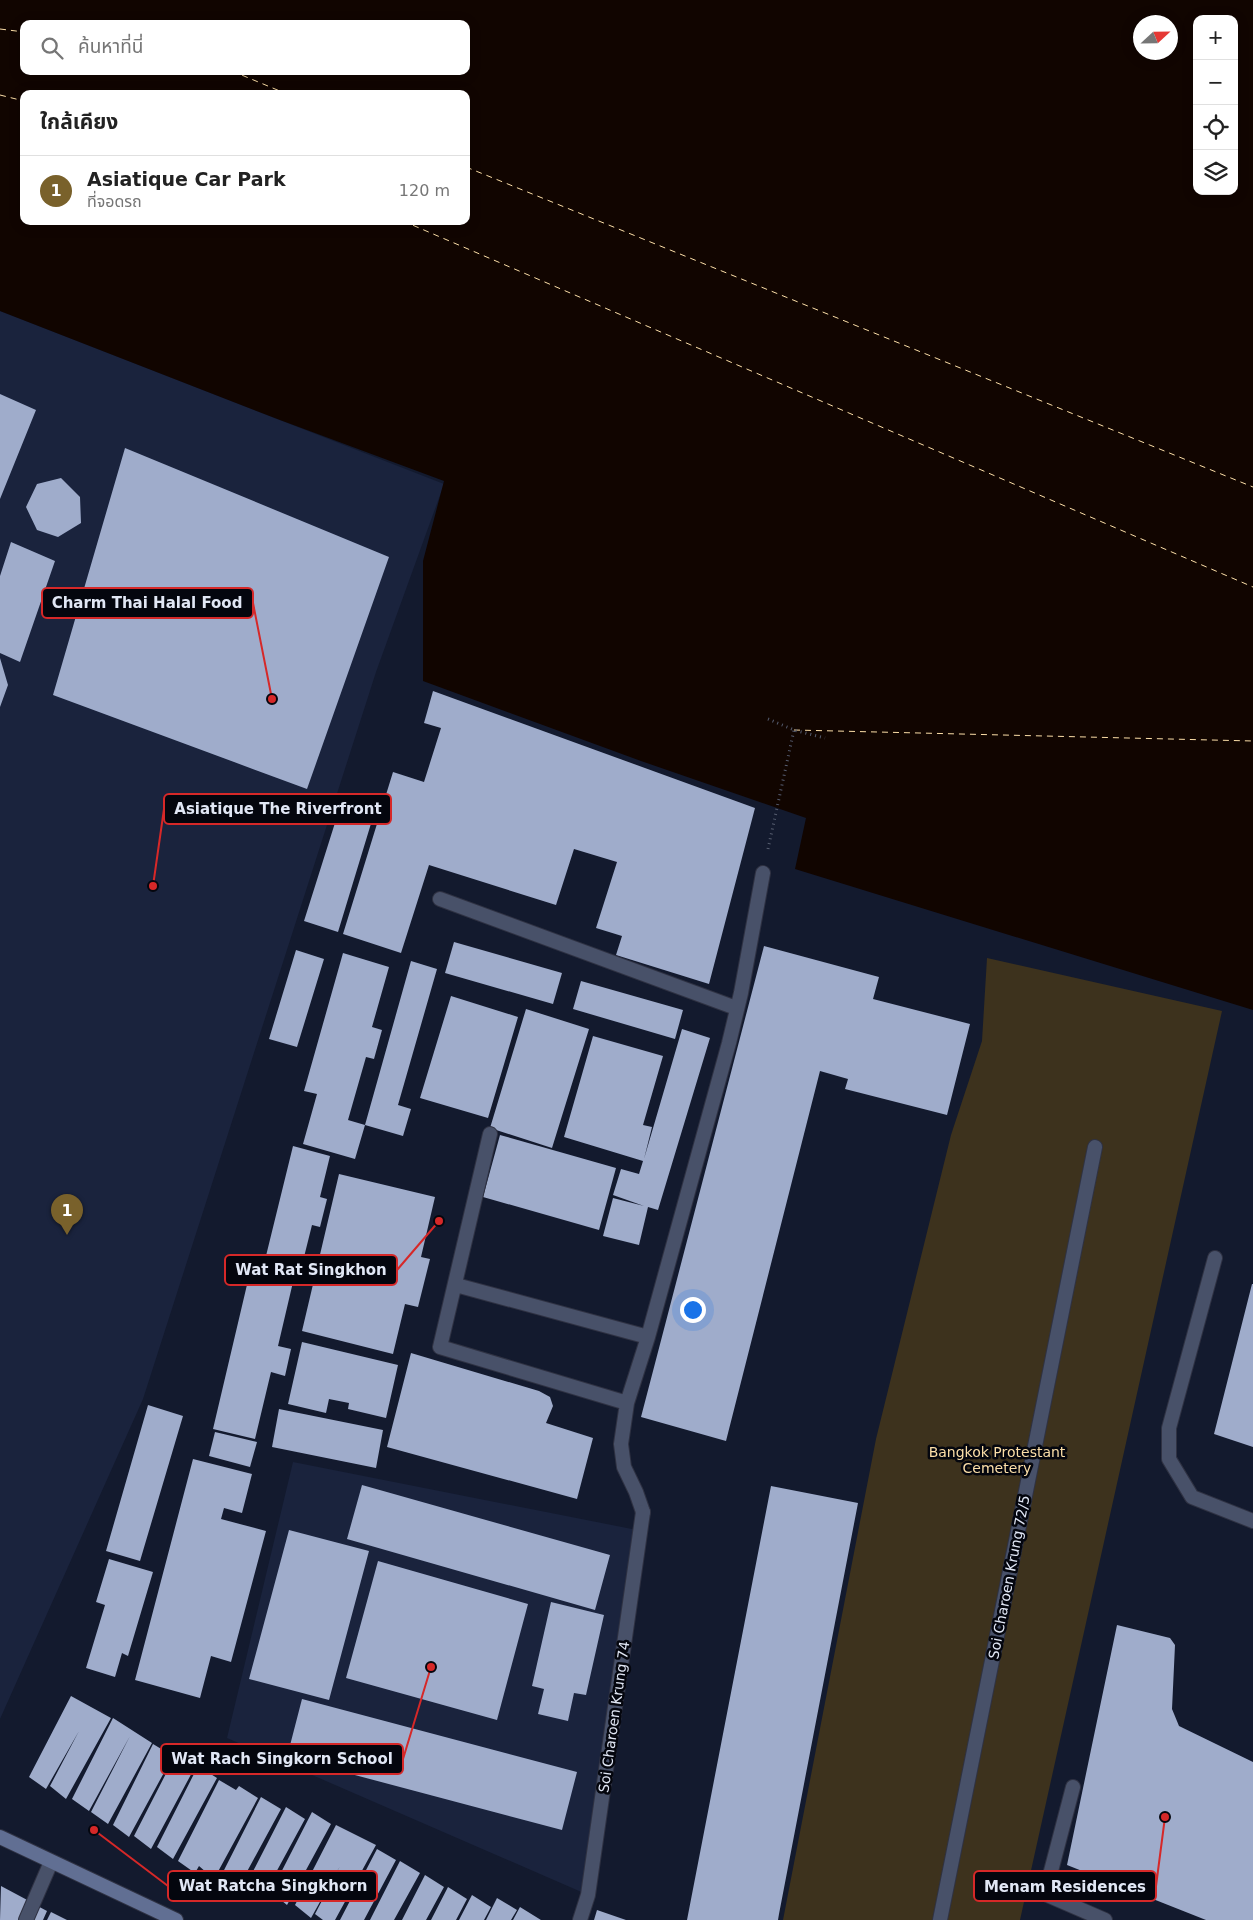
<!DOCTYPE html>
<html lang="th">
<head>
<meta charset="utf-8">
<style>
	body { margin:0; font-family:"DejaVu Sans","Noto Sans Thai",sans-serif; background:#f6f6f6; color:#222 }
	.controls { position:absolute; right:15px; top:15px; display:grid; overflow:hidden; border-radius:10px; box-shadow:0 2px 12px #0003 }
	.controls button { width:45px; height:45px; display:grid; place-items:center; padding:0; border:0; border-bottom:1px solid #e0e0e0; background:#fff; color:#222; font:25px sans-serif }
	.compass { position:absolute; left:1133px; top:15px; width:45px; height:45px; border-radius:50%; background:#fff; box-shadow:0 2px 12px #0003; rotate:68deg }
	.you { position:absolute; left:692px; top:1309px; width:18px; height:18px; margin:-12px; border:4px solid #fff; border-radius:50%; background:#1a73e8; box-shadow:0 0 0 8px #1a73e833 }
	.badge { display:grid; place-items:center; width:32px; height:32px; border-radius:50%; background:#79612b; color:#fff; font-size:16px; font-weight:700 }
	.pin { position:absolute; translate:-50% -41px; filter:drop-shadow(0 1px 2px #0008) }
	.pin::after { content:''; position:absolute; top:26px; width:18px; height:15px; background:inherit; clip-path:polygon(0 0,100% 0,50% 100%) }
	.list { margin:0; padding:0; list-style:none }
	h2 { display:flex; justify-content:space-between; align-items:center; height:65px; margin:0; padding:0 20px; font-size:21px }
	h2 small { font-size:16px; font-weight:400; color:#767676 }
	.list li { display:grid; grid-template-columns:32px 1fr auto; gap:15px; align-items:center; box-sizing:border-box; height:70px; padding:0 20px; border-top:1px solid #e0e0e0 }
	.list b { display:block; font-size:19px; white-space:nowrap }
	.list p { margin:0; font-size:16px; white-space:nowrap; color:#767676 }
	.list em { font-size:16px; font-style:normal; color:#767676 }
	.icon { flex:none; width:28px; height:28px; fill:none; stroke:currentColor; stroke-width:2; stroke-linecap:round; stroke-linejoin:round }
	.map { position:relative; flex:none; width:1253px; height:1920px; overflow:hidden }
	.search { position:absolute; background:#fff; box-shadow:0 2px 12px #0003; left:20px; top:20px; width:450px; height:55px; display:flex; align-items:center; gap:12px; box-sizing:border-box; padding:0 18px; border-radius:10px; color:#767676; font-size:19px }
	.panel { position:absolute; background:#fff; box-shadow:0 2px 12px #0003; left:20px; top:90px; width:450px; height:135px; border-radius:10px }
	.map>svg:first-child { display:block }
	.built { fill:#1a233d }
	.green { fill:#3d321d }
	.water { fill:#110500; fill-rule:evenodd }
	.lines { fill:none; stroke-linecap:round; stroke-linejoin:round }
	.ferry { stroke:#fcdfa8; stroke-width:1; stroke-dasharray:6 5; stroke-linecap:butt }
	.building { fill:#9faccb }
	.service-casing { stroke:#2f3243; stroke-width:16 }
	.minor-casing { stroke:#2f3243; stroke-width:16 }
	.secondary-casing { stroke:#2f3243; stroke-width:16 }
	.path { stroke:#565d6f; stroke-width:3; stroke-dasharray:1 4; stroke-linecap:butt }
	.service { stroke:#485169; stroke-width:14 }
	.minor { stroke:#485169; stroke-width:14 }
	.secondary { stroke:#616f93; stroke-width:14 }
	.labels { text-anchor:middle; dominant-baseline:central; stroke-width:5; stroke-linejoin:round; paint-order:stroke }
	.park-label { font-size:14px; fill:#fcdfa8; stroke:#04060e }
	.street-label { font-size:14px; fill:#e1e7f5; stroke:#04060e }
	.leader { fill:none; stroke:#d62828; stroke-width:2 }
	.callout-dot { fill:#d62828; stroke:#04060e; stroke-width:2 }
	.callout { fill:#04060e; stroke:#d62828; stroke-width:2 }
	.callout-label { font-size:15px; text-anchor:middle; font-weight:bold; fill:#e1e7f5 }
</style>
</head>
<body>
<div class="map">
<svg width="1253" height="1920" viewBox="0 0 1253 1920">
	<rect width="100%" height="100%" fill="#131a2e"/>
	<path class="built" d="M0,311L444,484L376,672L143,1399L0,1719Z
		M293,1462L637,1530L586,1894L227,1738Z"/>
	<path class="green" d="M987,958L1222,1011L1020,1920H783L876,1439L951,1135L982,1041Z"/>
	<path class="water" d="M0,0H1253V1010L795,869L806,818L641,761L423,681V561L444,481L280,420L0,311ZM1197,19H1234V191H1197ZM1140,22H1170V52H1140ZM24,24H466V71H24ZM24,94H466V221H24Z"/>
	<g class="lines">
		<path class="ferry" d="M0,29L24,32
			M232,71L287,94
			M0,95L24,101
			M466,167L1253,487
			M403,221L1253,587
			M794,730L1253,741"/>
	</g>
	<path class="building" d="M0,394L36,410L0,499Z
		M125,448L389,557L307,789L53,695Z
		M61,478L80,497L81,523L58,537L37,530L26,507L37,484Z
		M11,542L55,561L20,662L0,653V576Z
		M0,658L8,685L0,707Z
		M433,691L755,808L709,984L616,955L622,936L596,928L617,862L574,849L556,905L429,865L401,953L343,934L393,772L424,782L441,728L424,723Z
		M340,807L373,817L338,932L304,921Z
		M454,942L562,973L553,1004L445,973Z
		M764,946L879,977L873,999L970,1024L947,1115L845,1089L848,1079L820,1071L726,1441L641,1417Z
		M296,950L324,959L297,1047L269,1039Z
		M343,953L389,967L372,1027L382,1030L374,1059L366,1057L348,1120L365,1125L355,1159L303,1144L317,1094L304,1091Z
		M411,961L437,969L398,1105L411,1109L403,1136L365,1125Z
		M581,981L683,1010L675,1039L573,1009Z
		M451,996L518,1017L488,1118L420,1098Z
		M526,1009L589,1029L552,1148L490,1128Z
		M682,1029L710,1038L658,1210L648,1207L639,1245L603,1236L613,1198L644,1206L613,1195L621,1169L639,1174L643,1161L564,1137L593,1036L663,1056L643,1125L652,1127L644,1159Z
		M500,1135L616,1168L599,1230L483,1197Z
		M293,1146L330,1156L320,1197L327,1199L320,1227L312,1225L300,1273L264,1264Z
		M339,1174L435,1197L421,1257L430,1259L418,1307L405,1304L393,1354L302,1331Z
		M250,1272L293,1282L278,1346L291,1349L285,1376L271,1372L255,1439L213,1429Z
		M1252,1284H1253V1447L1214,1434Z
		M302,1342L398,1365L386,1418L348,1409L349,1403L329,1399L326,1413L288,1404Z
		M411,1353L539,1391L550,1397L553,1406L546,1423L593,1438L577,1499L387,1447Z
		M148,1405L183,1416L140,1561L106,1551Z
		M279,1409L383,1430L376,1468L272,1447Z
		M215,1432L257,1442L250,1467L209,1456Z
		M193,1459L252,1474L242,1513L224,1508L221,1519L266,1531L231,1662L211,1656L200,1698L135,1680Z
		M362,1485L610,1555L595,1610L347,1539Z
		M771,1486L858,1503L779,1914L778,1920H687Z
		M289,1530L369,1551L329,1700L249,1679Z
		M109,1559L153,1572L128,1656L122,1653L115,1677L86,1668L105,1605L96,1602Z
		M378,1561L528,1604L497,1720L346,1678Z
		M551,1602L604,1615L586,1695L574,1693L568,1721L538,1714L544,1689L532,1686Z
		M1117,1625L1170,1638L1175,1645L1172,1709L1179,1726L1253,1762V1920H1206L1067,1865Z
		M71,1696L111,1718L66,1799L50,1786L79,1731L46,1789L29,1777Z
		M302,1699L577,1772L562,1830L287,1757Z
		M113,1718L152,1743L108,1824L91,1812L130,1736L89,1811L72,1799Z
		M153,1744L173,1756L129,1837L113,1825Z
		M175,1756L195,1767L151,1849L134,1836Z
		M198,1766L217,1778L173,1859L157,1847Z
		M219,1780L236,1790L239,1786L258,1798L214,1879L199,1866L195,1873L178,1861Z
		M261,1797L281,1809L237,1890L220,1878Z
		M286,1807L305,1819L261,1900L245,1887Z
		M312,1812L331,1824L287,1905L271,1892Z
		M336,1825L376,1845L335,1920H323L315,1914L340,1866L311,1918L295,1905Z
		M377,1849L396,1860L364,1920H340Z
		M400,1861L420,1873L394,1920H370Z
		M425,1875L444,1887L426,1920H402Z
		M1,1886L31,1902L23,1920H0Z
		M448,1887L467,1899L456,1920H431Z
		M472,1895L491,1907L484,1920H459Z
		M497,1898L517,1910L511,1920H486Z
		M32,1903L47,1911L43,1920H24Z
		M520,1907L541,1920H513Z
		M597,1910L626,1920H594Z
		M51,1912L67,1920H47Z"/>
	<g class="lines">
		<g class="service-casing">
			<path id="service" d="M440,899L736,1008
				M490,1134L440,1347L627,1403
				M1215,1258L1169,1428V1459L1192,1497L1253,1521
				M456,1285L648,1337
				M643,1512L636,1492L624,1467L621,1444L627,1403L648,1337L729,1043L741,993L763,873
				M1073,1787L1045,1894L1105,1920
				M940,1920L1095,1147"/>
		</g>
		<g class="minor-casing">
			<path id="minor" d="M26,1920L51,1862
				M580,1920L588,1895L643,1512"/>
		</g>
		<g class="secondary-casing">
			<path id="secondary" d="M0,1837L176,1920"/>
		</g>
		<path class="path" d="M768,719L794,730L825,738
			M768,849L794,730"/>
		<use href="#service" class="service"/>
		<use href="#minor" class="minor"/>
		<use href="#secondary" class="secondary"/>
	</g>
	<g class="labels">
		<g class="park-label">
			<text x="997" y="1452">Bangkok Protestant<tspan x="997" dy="16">Cemetery</tspan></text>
		</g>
		<g class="street-label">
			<text transform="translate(1009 1577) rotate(-79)">Soi Charoen Krung 72/5</text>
			<text transform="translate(614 1717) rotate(-82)">Soi Charoen Krung 74</text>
		</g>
	</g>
	<path class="leader" d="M272 699L253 603M153 886L164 809M439 1221L397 1270M431 1667L403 1759M94 1830L168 1886M1165 1817L1156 1886"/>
	<g class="callout-dot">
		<circle cx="272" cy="699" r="5"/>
		<circle cx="153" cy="886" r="5"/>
		<circle cx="439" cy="1221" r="5"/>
		<circle cx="431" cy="1667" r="5"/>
		<circle cx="94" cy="1830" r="5"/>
		<circle cx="1165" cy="1817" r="5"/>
	</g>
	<g class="callout">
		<rect x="42" y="588" width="211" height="30" rx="5"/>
		<rect x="164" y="794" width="227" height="30" rx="5"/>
		<rect x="225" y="1255" width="172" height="30" rx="5"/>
		<rect x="161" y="1744" width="242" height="30" rx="5"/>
		<rect x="168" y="1871" width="209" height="30" rx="5"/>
		<rect x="974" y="1871" width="182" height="30" rx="5"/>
	</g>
	<g class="callout-label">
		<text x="147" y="608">Charm Thai Halal Food</text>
		<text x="278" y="814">Asiatique The Riverfront</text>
		<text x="311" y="1275">Wat Rat Singkhon</text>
		<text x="282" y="1764">Wat Rach Singkorn School</text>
		<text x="273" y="1891">Wat Ratcha Singkhorn</text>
		<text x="1065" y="1892">Menam Residences</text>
	</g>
</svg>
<div class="controls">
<button>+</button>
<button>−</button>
<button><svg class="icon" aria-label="locate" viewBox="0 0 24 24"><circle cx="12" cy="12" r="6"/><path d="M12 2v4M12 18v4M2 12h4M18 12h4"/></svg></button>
<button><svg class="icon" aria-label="layers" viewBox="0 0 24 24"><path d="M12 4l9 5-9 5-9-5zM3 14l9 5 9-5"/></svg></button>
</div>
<svg class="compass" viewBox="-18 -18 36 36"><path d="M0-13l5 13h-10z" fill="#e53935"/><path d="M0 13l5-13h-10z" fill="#767676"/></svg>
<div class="you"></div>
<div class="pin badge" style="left:67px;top:1235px">1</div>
<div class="search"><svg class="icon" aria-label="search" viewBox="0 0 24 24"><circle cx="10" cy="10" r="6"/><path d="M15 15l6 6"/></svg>ค้นหาที่นี่</div>
<section class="panel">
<h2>ใกล้เคียง<small></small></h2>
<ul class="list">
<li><span class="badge">1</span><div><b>Asiatique Car Park</b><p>ที่จอดรถ</p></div><em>120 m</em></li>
</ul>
</section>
</div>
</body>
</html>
